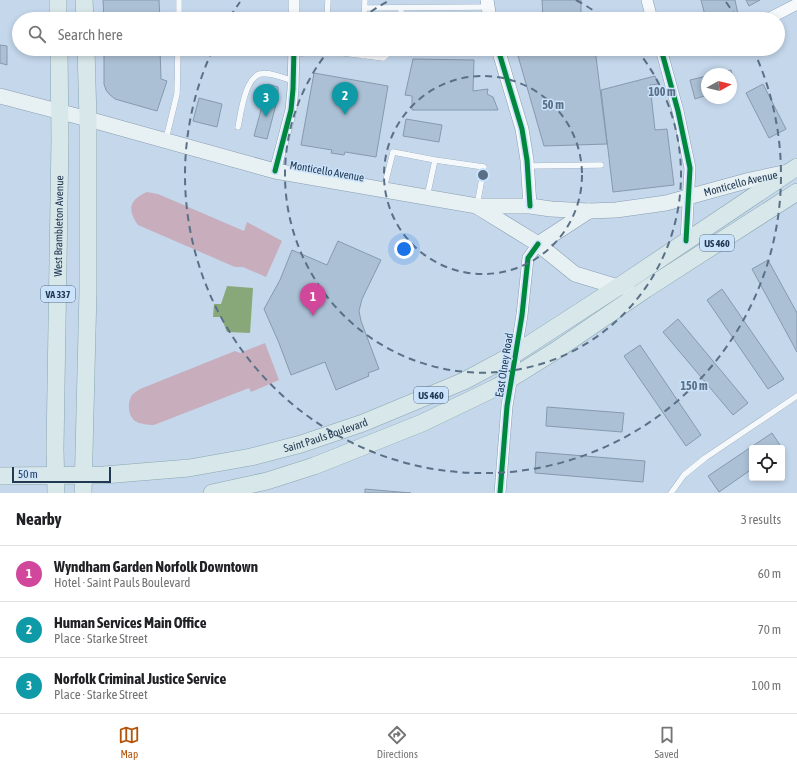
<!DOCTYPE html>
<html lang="en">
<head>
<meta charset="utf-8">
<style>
	body { margin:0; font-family:"Asap Condensed",sans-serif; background:#f6f6f6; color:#202124 }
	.controls { position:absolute; right:12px; bottom:12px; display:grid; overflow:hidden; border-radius:4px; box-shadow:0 2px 6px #0003 }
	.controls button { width:36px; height:36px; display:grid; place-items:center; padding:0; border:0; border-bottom:1px solid #e0e0e0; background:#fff; color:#202124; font:20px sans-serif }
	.compass { position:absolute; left:701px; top:68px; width:36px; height:36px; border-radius:50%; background:#fff; box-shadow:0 2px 6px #0003; rotate:82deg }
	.scale { position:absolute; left:12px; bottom:10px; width:99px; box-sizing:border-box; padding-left:4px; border:2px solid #203851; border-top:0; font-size:11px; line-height:14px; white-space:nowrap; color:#203851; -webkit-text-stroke:3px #cbe2fb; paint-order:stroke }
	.you { position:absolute; left:404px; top:249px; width:14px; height:14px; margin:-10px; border:3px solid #fff; border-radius:50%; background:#1a73e8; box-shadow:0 0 0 6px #1a73e833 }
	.badge { display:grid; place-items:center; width:26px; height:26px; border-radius:50%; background:#b45309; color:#fff; font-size:13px; font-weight:700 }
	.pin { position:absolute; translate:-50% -33px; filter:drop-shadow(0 1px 2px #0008) }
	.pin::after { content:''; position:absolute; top:21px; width:14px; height:12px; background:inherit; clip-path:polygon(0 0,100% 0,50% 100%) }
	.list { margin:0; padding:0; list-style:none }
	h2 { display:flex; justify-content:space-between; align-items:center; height:52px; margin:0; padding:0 16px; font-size:17px }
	h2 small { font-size:13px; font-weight:400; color:#757577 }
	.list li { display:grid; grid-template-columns:26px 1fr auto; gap:12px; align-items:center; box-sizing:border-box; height:56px; padding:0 16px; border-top:1px solid #e0e0e0 }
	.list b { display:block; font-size:15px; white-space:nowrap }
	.list p { margin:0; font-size:13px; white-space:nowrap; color:#757577 }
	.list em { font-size:13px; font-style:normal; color:#757577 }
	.icon { flex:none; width:22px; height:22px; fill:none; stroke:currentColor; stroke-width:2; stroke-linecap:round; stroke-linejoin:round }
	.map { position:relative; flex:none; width:797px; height:493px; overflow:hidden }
	.search { position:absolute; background:#fff; box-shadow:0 2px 6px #0003; left:12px; right:12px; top:12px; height:44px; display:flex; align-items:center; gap:10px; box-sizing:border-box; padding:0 14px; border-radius:22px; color:#757577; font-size:15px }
	.sheet { height:220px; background:#fff }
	nav { display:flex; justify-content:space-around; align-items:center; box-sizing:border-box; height:56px; border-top:1px solid #e0e0e0; background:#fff; font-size:11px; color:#757577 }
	nav a { display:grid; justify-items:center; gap:2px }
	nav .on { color:#b45309 }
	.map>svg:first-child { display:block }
	.green { fill:#c8aebc }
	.water { fill:#89a87a }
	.building { fill:#acc0d5; stroke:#8699ad }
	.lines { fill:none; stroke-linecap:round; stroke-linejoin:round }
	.service-casing { stroke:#899db0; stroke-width:6 }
	.minor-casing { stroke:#899db0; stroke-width:12 }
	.tertiary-casing { stroke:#899db0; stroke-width:14 }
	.secondary-casing { stroke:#899db0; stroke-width:16 }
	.primary-casing { stroke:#88a7b0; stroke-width:18 }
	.service { stroke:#f6f9fc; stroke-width:5.5 }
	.minor { stroke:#f6f9fc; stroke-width:11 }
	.tertiary { stroke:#f6f9fc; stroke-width:13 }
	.secondary { stroke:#e7f0f3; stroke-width:15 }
	.primary { stroke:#d8e7e9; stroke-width:17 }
	.cycleway-casing { stroke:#cbe2fb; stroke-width:8 }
	.cycleway { stroke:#00873e; stroke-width:5 }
	.ring { fill:none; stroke:#597087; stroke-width:2; stroke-dasharray:7 5 }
	.labels { text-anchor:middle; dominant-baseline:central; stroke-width:3; stroke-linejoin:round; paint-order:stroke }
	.shield { fill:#cbe2fb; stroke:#536b84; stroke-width:1 }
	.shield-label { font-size:10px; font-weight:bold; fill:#203851 }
	.street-label { font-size:11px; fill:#203851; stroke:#cbe2fb }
	.centre { fill:#597087; stroke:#cbe2fb; stroke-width:2 }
	.ring-label { font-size:12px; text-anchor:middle; font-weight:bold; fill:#597087; stroke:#cbe2fb; stroke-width:3; stroke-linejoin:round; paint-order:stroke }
</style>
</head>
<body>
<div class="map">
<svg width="797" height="493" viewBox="0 0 797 493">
	<rect width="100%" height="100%" fill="#c4d7eb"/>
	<path class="green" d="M147,192L158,194L244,231L247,222L282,241L266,277L243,267H235L138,225C127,209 129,200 147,192Z
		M265,343L279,380L251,392L249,388L154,425C148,425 140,424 135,421C128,416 127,402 132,395C134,393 137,391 140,389L235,351L240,353Z"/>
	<path class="water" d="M227,286L253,288L250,333L227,332L221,317H213L214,304H221Z"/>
	<path class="building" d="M103,0H159L160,19H104Z
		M542,0H581V19H543Z
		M701,0H735L739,19H706Z
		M746,0H760L749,6Z
		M0,45L7,46V65L0,63Z
		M104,49H160L161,79L167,81L157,111L115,99L109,94L106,90L104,84Z
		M516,49H595L607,144L544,146Z
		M413,59L474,60L473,91L488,89L487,94L493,97L498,110H412V96L405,95Z
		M731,70L736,88L731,89V74H715Z
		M314,73L388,86L376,157L345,152L344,155L331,153L332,150L301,145Z
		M655,76L658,84L650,85L655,130L667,129L674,185L613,192L601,90Z
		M707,76V95L695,99L690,80Z
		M268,84L278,87V97L267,139L254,136Z
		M763,84L786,129L769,138L746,93Z
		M199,98L222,104L217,127L193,121Z
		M406,119L442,125L439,142L403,136Z
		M338,241L381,260L362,299L359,311L361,321L379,369L368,373L369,376L336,390L325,362L291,375L279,343L264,309L280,280L292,250L327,265Z
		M768,260L797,313V352L752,269Z
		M722,289L784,379L768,389L707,300Z
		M678,319L748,403L733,415L663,332Z
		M640,345L701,435L686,446L624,356Z
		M547,407L624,413L622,432L546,426Z
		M772,433L782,448H752V469L719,492L708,476Z
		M536,452L645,461L643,482L535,473Z
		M365,489L411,493H365Z"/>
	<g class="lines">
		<g class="service-casing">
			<path id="service" d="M365,8L487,7
				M179,19V0
				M327,19L328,0
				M364,19L365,0
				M401,19V8
				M294,54L327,51L383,58L394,49
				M363,56L364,49
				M238,127C241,113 245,78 260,74C271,72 284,78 293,81
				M166,139L177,94L178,49
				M528,166L601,165
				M384,188L393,152L435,160L484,167L477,206
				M427,197L435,160
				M671,493L684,475L705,458L797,396"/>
		</g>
		<g class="minor-casing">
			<path id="minor" d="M647,0L652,19
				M294,19V0
				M768,19L797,4
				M661,49L678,111L690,168L686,241
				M275,171L291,110L293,89L294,49
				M500,493L507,406L522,315L528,258L538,244"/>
		</g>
		<g class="tertiary-casing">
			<path id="tertiary" d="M487,0L490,19
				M498,49L522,129L527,160L530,206"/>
		</g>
		<g class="secondary-casing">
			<g id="secondary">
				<path id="s1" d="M0,96L88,119L275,171L477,206H530L551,209L589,211L616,210L666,203L750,180L788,172"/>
				<path d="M478,207L538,244L575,274L618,287H627"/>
				<path d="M538,244L589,211"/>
			</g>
		</g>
		<g class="primary-casing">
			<g id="primary">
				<path d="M58,0V19"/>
				<path d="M84,0L85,19"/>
				<path id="s2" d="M0,476L104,475L189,468L251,457L301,444L363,423L464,381L516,353L618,287L797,167"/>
				<path id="s3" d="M56,493L55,449L60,139L59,49"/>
				<path d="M83,493L88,291V119L86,49"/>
				<path d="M212,493L267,481L314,466L422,423L497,387L555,351L646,289L797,192"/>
			</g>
		</g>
		<use href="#service" class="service"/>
		<use href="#minor" class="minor"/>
		<use href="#tertiary" class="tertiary"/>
		<use href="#secondary" class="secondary"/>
		<use href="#primary" class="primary"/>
		<g class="cycleway-casing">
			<path id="cycleway" d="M498,49L522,129L527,160L530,206
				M661,49L678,111L690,168L686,241
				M275,171L291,110L293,89L294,49
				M500,493L507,406L522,315L528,258L538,244"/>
		</g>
		<use href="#cycleway" class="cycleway"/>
	</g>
	<g class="ring">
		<circle cx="483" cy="175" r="99"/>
		<path d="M361 19A198 198 0 0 1 390 0M576 0A198 198 0 0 1 605 19M636 49A198 198 0 1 1 330 49"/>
		<path d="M230 17A298 298 0 0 1 240 2M726 2A298 298 0 0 1 736 17M753 49A298 298 0 1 1 213 49"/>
	</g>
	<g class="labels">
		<g class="shield">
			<rect x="700" y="235" width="34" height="16" rx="3"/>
			<rect x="41" y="286" width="34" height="16" rx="3"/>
			<rect x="414" y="387" width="34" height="16" rx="3"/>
		</g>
		<g class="shield-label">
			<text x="717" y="243">US 460</text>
			<text x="58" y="294">VA 337</text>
			<text x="431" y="395">US 460</text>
		</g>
		<g class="street-label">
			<text transform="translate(327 171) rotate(10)">Monticello Avenue</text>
			<text stroke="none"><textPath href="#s1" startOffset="757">Monticello Avenue</textPath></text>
			<text stroke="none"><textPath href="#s3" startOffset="267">West Brambleton Avenue</textPath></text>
			<text transform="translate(504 365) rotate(-81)">East Olney Road</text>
			<text stroke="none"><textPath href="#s2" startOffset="330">Saint Pauls Boulevard</textPath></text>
		</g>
	</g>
	<circle cx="483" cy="175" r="6" class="centre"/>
	<g class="ring-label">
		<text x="662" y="96">100 m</text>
		<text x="553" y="109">50 m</text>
		<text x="694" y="390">150 m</text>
	</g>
</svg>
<div class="controls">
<button><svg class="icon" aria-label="locate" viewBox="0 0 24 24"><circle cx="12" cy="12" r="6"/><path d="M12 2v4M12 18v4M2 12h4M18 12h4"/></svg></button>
</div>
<svg class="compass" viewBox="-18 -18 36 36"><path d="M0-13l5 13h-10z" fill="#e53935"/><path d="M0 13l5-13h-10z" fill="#757577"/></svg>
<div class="scale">50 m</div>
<div class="you"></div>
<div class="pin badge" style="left:313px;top:316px;background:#d1479c">1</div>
<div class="pin badge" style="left:345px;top:115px;background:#0f9aa8">2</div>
<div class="pin badge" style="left:266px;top:117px;background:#0f9aa8">3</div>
<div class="search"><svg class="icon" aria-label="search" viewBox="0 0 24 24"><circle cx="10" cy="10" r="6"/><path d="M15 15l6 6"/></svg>Search here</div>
</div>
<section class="sheet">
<h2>Nearby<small>3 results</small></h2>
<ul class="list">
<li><span class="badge" style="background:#d1479c">1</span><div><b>Wyndham Garden Norfolk Downtown</b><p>Hotel · Saint Pauls Boulevard</p></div><em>60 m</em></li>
<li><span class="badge" style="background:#0f9aa8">2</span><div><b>Human Services Main Office</b><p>Place · Starke Street</p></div><em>70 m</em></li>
<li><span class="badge" style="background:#0f9aa8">3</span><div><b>Norfolk Criminal Justice Service</b><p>Place · Starke Street</p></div><em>100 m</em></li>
</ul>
</section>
<nav>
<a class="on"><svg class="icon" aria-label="map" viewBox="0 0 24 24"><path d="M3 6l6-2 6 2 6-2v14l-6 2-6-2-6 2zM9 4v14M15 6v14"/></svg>Map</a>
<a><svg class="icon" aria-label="directions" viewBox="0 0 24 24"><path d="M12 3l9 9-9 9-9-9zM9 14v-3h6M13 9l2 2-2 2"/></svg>Directions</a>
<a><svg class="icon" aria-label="saved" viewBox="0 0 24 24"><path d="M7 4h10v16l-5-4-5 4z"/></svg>Saved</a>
</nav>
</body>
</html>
